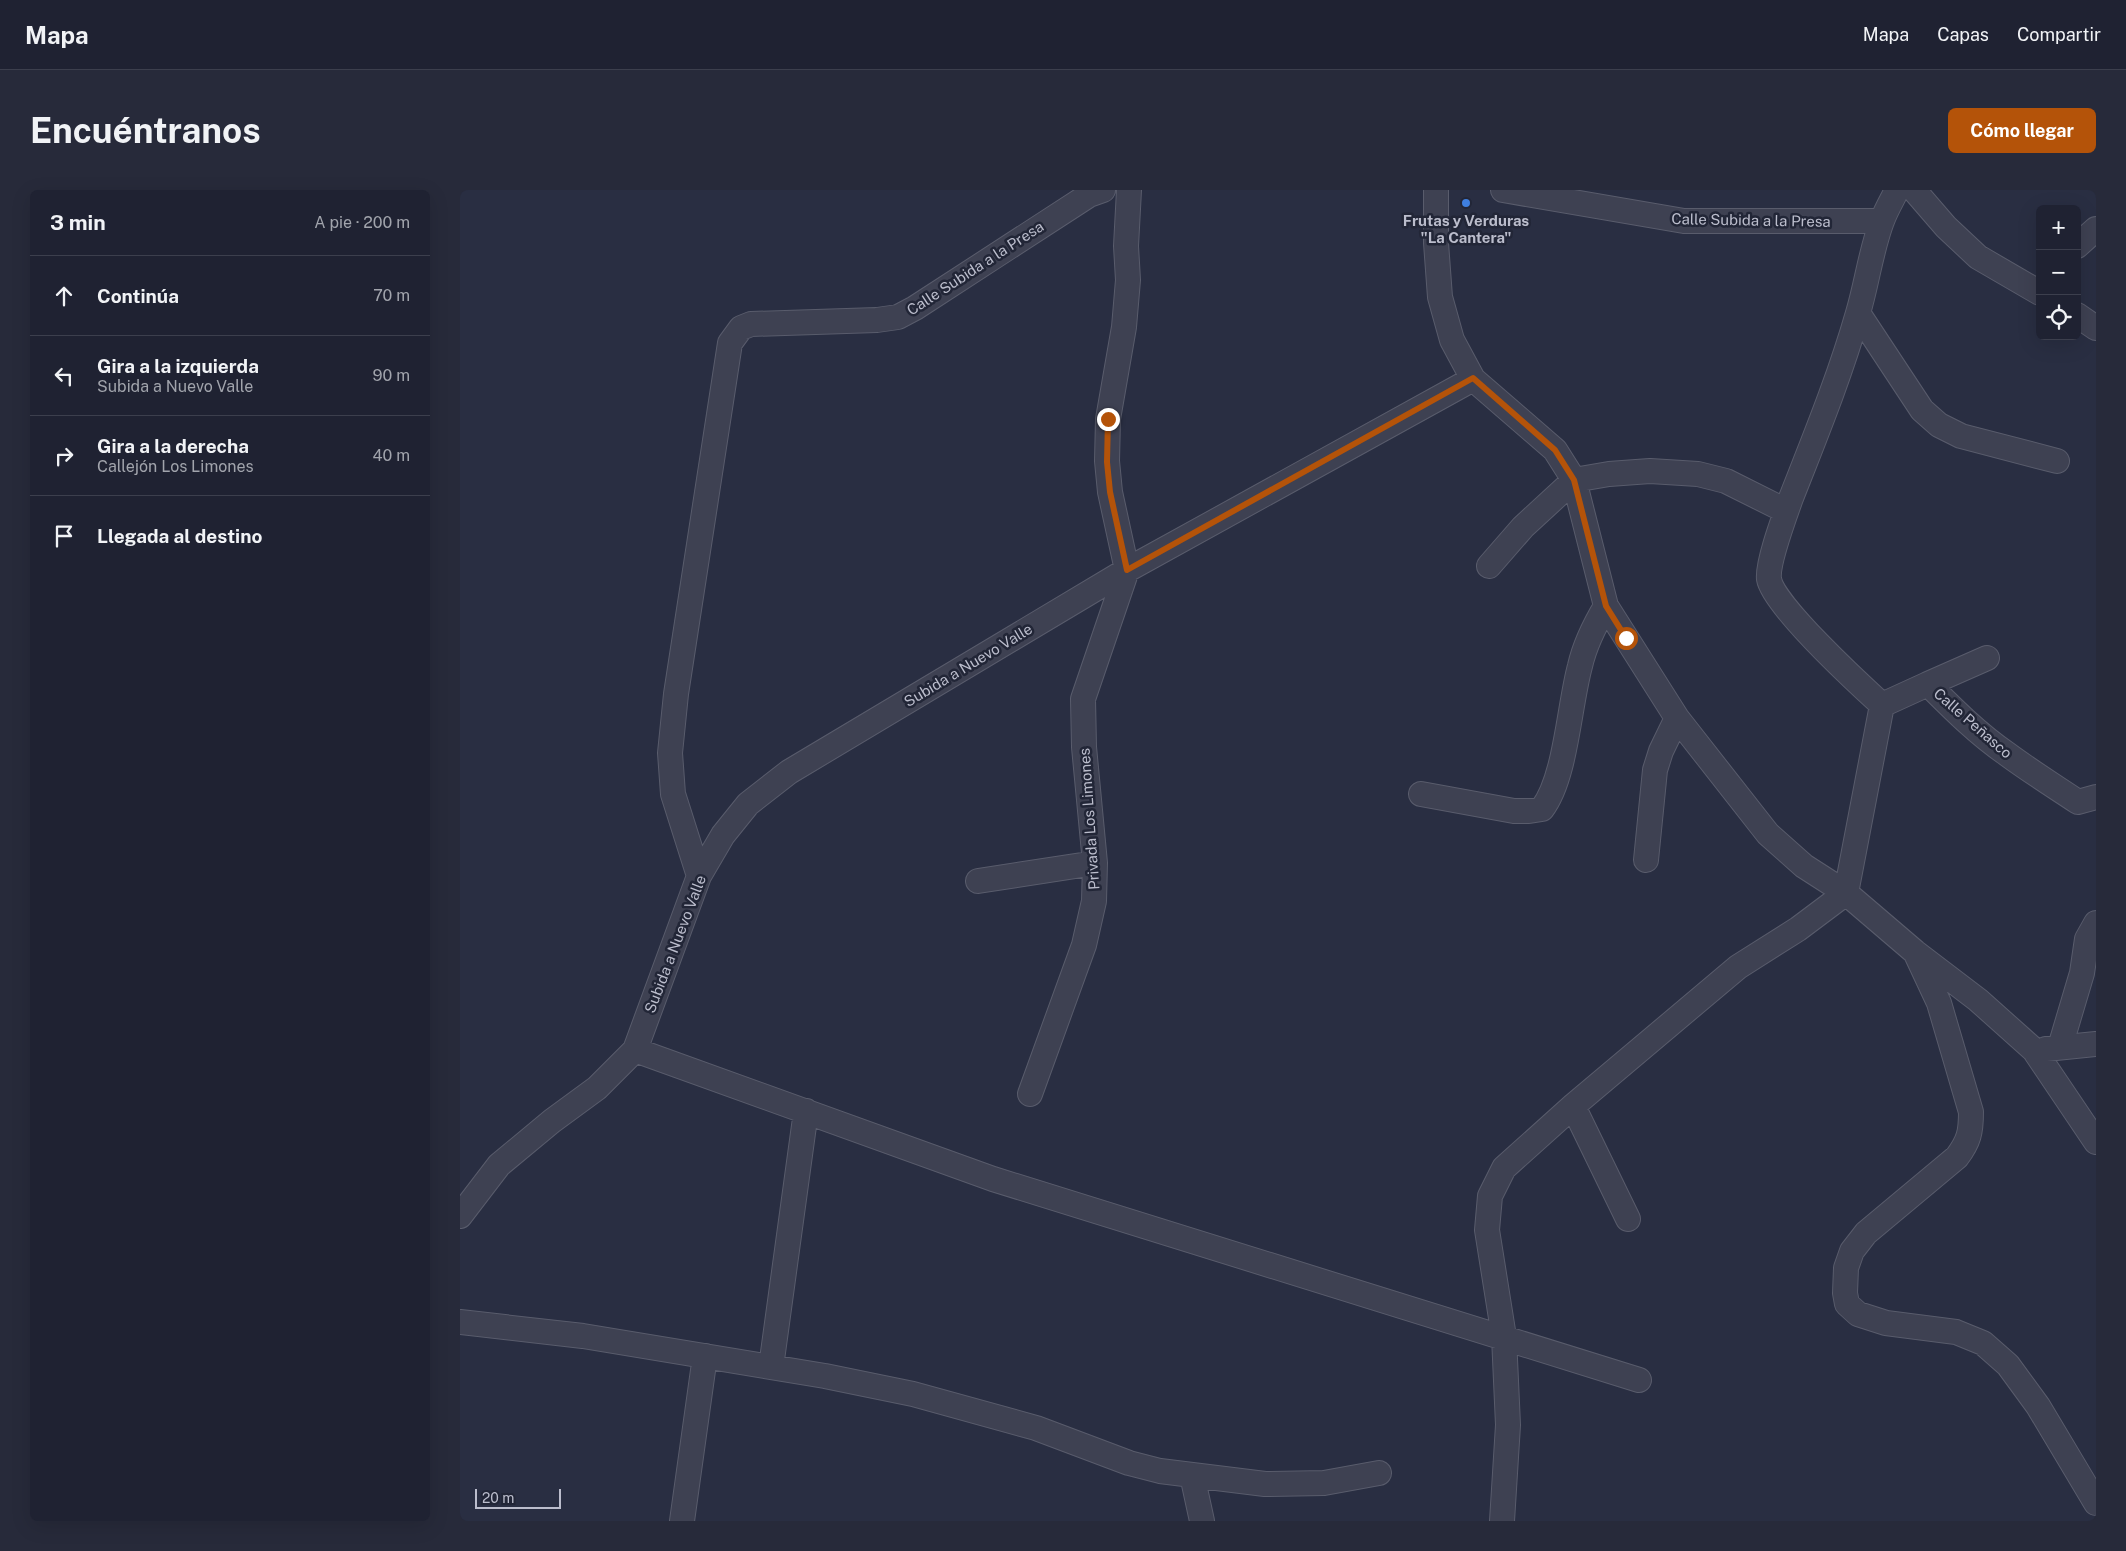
<!DOCTYPE html>
<html lang="es">
<head>
<meta charset="utf-8">
<style>
	body { margin:0; font-family:"Public Sans",sans-serif; background:#272a3a; color:#f1f3f6 }
	.controls { position:absolute; right:15px; top:15px; display:grid; overflow:hidden; border-radius:8px; box-shadow:0 5px 20px #0002 }
	.controls button { width:45px; height:45px; display:grid; place-items:center; padding:0; border:0; border-bottom:1px solid #3c3f4d; background:#1f2232; color:#f1f3f6; font:25px sans-serif }
	.scale { position:absolute; left:15px; bottom:12px; width:86px; box-sizing:border-box; padding-left:5px; border:2px solid #bbbdcc; border-top:0; font-size:14px; line-height:18px; white-space:nowrap; color:#bbbdcc; -webkit-text-stroke:4px #222637; paint-order:stroke }
	.stop { position:absolute; width:15px; height:15px; margin:-11px; border:4px solid #b45309; border-radius:50%; background:#fff }
	.stop.end { background:#b45309; border-color:#fff; box-shadow:0 1px 5px #0008 }
	.list { margin:0; padding:0; list-style:none }
	h2 { display:flex; justify-content:space-between; align-items:center; height:65px; margin:0; padding:0 20px; font-size:21px }
	h2 small { font-size:16px; font-weight:400; color:#a1a4ac }
	.list li { display:grid; grid-template-columns:32px 1fr auto; gap:15px; align-items:center; box-sizing:border-box; height:80px; padding:0 20px; border-top:1px solid #3c3f4d }
	.list b { display:block; font-size:19px; white-space:nowrap }
	.list p { margin:0; font-size:16px; white-space:nowrap; color:#a1a4ac }
	.list em { font-size:16px; font-style:normal; color:#a1a4ac }
	.icon { flex:none; width:28px; height:28px; fill:none; stroke:currentColor; stroke-width:2; stroke-linecap:round; stroke-linejoin:round }
	.map { position:relative; flex:none; width:1636px; height:1331px; overflow:hidden; border-radius:8px }
	header { display:flex; align-items:center; gap:30px; box-sizing:border-box; height:70px; padding:0 25px; background:#1f2232; border-bottom:1px solid #3c3f4d }
	header strong { font-size:24px }
	nav { display:flex; gap:28px; margin-inline-start:auto; font-size:18px }
	.intro { display:flex; align-items:center; justify-content:space-between; box-sizing:border-box; height:120px; padding:0 30px }
	h1 { margin:0; font-size:35px }
	.button { padding:12px 22px; border-radius:8px; background:#b45309; color:#fff; font-size:18px; font-weight:700 }
	main { display:flex; gap:30px; padding:0 30px }
	aside { flex:1; background:#1f2232; border-radius:8px; box-shadow:0 5px 20px #0002 }
	.map>svg:first-child { display:block }
	.lines { fill:none; stroke-linecap:round; stroke-linejoin:round }
	.street-casing { stroke:#595c6c; stroke-width:26 }
	.street { stroke:#3e4152; stroke-width:24 }
	.route { stroke:#b45309; stroke-width:6 }
	.shop-dot { fill:#3f7fe0; stroke:#222637; stroke-width:2 }
	.labels { text-anchor:middle; dominant-baseline:central; stroke-width:5; stroke-linejoin:round; paint-order:stroke }
	.poi-label { font-size:15px; font-weight:bold; fill:#bbbdcc; stroke:#222637 }
	.street-label { font-size:15px; fill:#bbbdcc; stroke:#222637 }
</style>
</head>
<body>
<header>
<strong>Mapa</strong>
<nav><a>Mapa</a><a>Capas</a><a>Compartir</a></nav>
</header>
<div class="intro"><h1>Encuéntranos</h1><a class="button">Cómo llegar</a></div>
<main>
<aside>
<h2>3 min<small>A pie · 200 m</small></h2>
<ul class="list">
<li><svg class="icon" aria-label="ahead" viewBox="0 0 24 24"><path d="M12 20V5M6 11l6-6 6 6"/></svg><div><b>Continúa</b></div><em>70 m</em></li>
<li><svg class="icon" aria-label="left" viewBox="0 0 24 24"><path d="M17 20v-9H6M10 6l-5 5 5 5"/></svg><div><b>Gira a la izquierda</b><p>Subida a Nuevo Valle</p></div><em>90 m</em></li>
<li><svg class="icon" aria-label="right" viewBox="0 0 24 24"><path d="M7 20v-9h11M14 6l5 5-5 5"/></svg><div><b>Gira a la derecha</b><p>Callejón Los Limones</p></div><em>40 m</em></li>
<li><svg class="icon" aria-label="arrive" viewBox="0 0 24 24"><path d="M6 21V4h12l-3 4 3 4H6"/></svg><div><b>Llegada al destino</b></div></li>
</ul>
</aside>
<div class="map">
<svg width="1636" height="1331" viewBox="0 0 1636 1331">
	<rect width="100%" height="100%" fill="#292e42"/>
	<g class="lines">
		<g class="street-casing">
			<path id="street" d="M976,0V53L980,107L992,150L1013,189L1095,260L1114,290L1146,416L1217,528L1308,644L1344,676L1386,703L1455,762L1518,810L1574,860L1636,952
				M1043,0L1224,31H1422
				M1454,0L1486,37L1518,67L1580,103
				M1617,56L1636,39
				M1398,123L1462,220L1479,235L1501,246L1597,271
				M1617,125L1636,138
				M1029,376L1063,337L1114,290L1149,284L1190,281L1238,284L1266,291L1326,321
				M1468,494L1527,468
				M1422,515C1399,494 1313,415 1309,389C1307,373 1325,325 1331,308C1355,247 1380,186 1398,123C1407,93 1411,60 1422,31C1426,20 1432,10 1437,0
				M1422,515L1468,494C1493,519 1518,544 1547,564C1570,581 1594,596 1618,612L1636,607
				M961,604L1054,621H1069L1082,619C1106,588 1109,516 1120,476C1125,454 1134,436 1146,416
				M1186,670L1195,580L1201,561L1217,528
				M239,686L213,604L210,563L216,504L270,153L281,138L291,134L417,130L438,127L455,118L629,5L643,0
				M518,691L635,673
				M1457,766L1479,813L1511,922C1511,942 1509,951 1497,967L1406,1043L1392,1061L1386,1078L1385,1103L1387,1114L1398,1124L1426,1133L1496,1142L1523,1153L1548,1175L1578,1216L1636,1313
				M1600,857L1622,783L1627,749L1636,733
				M1586,859L1636,854
				M175,860L533,989L1179,1190
				M570,904L624,755L634,711L635,673L624,557L623,509L667,380L650,302L647,271L648,229L664,137L668,90L666,56L669,0
				M1113,916L1168,1029
				M0,1026L39,975L92,931L137,898L175,860L239,686L263,645L288,614L329,582L667,380L1013,189
				M0,1132L123,1146L365,1186L453,1204L576,1238L669,1273L700,1281L805,1294L864,1293L919,1283
				M311,1177L346,921
				M732,1285L742,1331
				M222,1331L245,1166
				M1042,1331L1048,1235L1044,1147L1027,1040L1030,1006L1044,978L1113,916L1278,777L1338,739L1386,703L1422,515"/>
		</g>
		<use href="#street" class="street"/>
	</g>
	<g class="lines">
		<path class="route" d="M648,229L647,272L650,302L667,380L1013,188L1095,260L1114,290L1146,416L1166,448"/>
	</g>
	<circle class="shop-dot" cx="1006" cy="13" r="5"/>
	<g class="labels">
		<g class="poi-label">
			<text x="1006" y="30">Frutas y Verduras<tspan x="1006" dy="17">"La Cantera"</tspan></text>
		</g>
		<g class="street-label">
			<text transform="translate(1291 30) rotate(1)">Calle Subida a la Presa</text>
			<text transform="translate(515 78) rotate(-33)">Calle Subida a la Presa</text>
			<text transform="translate(508 475) rotate(-31)">Subida a Nuevo Valle</text>
			<text transform="translate(1513 533) rotate(41)">Calle Peñasco</text>
			<text transform="translate(629 629) rotate(-94)">Privada Los Limones</text>
			<text transform="translate(215 754) rotate(-69)">Subida a Nuevo Valle</text>
		</g>
	</g>
</svg>
<div class="controls">
<button>+</button>
<button>−</button>
<button><svg class="icon" aria-label="locate" viewBox="0 0 24 24"><circle cx="12" cy="12" r="6"/><path d="M12 2v4M12 18v4M2 12h4M18 12h4"/></svg></button>
</div>
<div class="scale">20 m</div>
<div class="stop" style="left:1166px;top:448px"></div>
<div class="stop end" style="left:648px;top:229px"></div>
</div>
</main>
</body>
</html>
